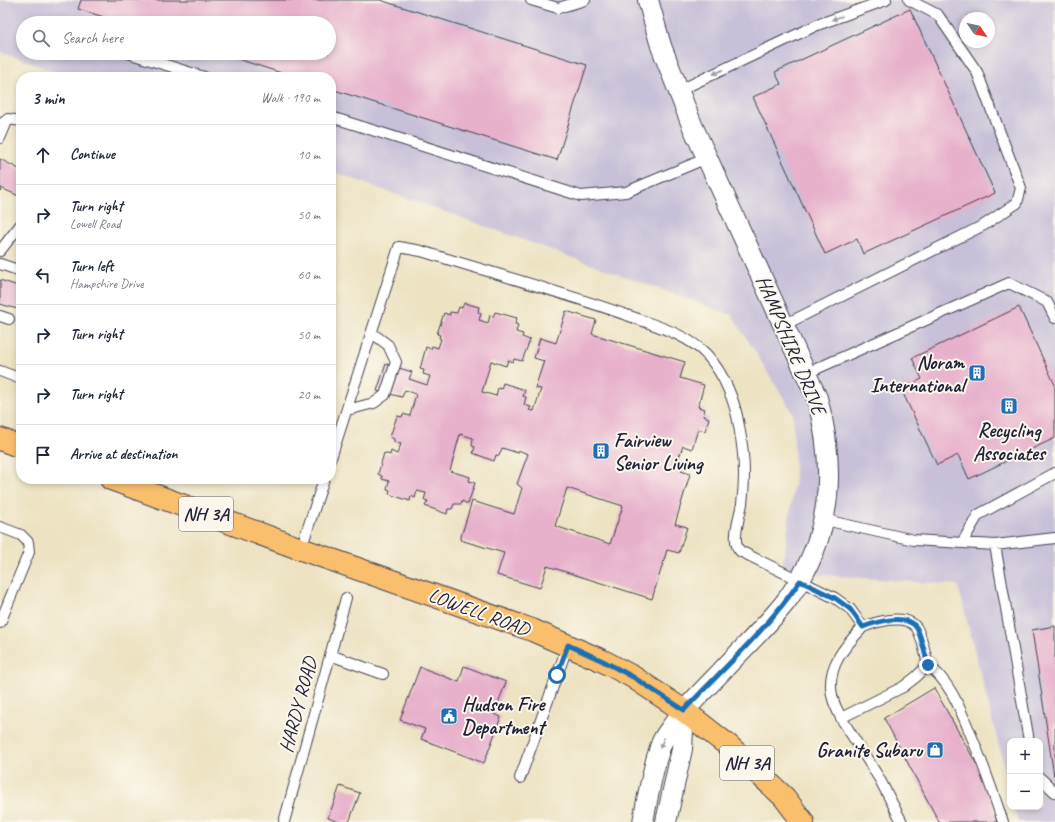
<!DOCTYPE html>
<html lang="en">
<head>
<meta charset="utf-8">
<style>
	body { margin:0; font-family:Caveat,sans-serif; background:#f2f2f3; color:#1f2937 }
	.controls { position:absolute; right:12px; bottom:12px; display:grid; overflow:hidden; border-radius:8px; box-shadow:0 2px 6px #0003 }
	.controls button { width:36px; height:36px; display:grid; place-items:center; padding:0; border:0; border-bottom:1px solid #e0e1e3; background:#fff; color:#1f2937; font:20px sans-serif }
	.compass { position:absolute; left:959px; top:12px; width:36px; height:36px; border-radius:50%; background:#fff; box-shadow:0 2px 6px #0003; rotate:124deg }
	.stop { position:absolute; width:12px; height:12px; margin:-9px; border:3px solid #1f6fb2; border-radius:50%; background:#fff }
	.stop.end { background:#1f6fb2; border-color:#fff; box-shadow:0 1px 4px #0008 }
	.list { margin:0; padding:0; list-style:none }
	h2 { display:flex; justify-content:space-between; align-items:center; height:52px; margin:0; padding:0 16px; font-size:17px }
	h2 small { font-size:13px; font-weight:400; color:#747a83 }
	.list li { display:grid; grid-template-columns:26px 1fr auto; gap:12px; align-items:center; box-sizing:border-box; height:60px; padding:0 16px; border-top:1px solid #e0e1e3 }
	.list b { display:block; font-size:15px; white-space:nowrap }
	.list p { margin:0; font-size:13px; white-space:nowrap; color:#747a83 }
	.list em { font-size:13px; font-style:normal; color:#747a83 }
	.icon { flex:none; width:22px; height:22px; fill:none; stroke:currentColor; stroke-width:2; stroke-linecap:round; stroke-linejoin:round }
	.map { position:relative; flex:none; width:1055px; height:822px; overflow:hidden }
	.search { position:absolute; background:#fff; box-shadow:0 2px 6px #0003; left:16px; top:16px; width:320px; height:44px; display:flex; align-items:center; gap:10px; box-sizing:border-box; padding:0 14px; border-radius:22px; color:#747a83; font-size:15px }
	.panel { position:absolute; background:#fff; box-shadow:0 2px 6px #0003; left:16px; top:72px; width:320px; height:412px; border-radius:16px }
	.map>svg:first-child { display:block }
	.industrial { fill:#c8c0d8; fill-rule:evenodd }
	.building { fill:#e7b1cc; fill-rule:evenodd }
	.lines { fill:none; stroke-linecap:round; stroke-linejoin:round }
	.lane-casing { stroke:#403f4f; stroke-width:12 }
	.street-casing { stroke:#403f4f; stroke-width:22 }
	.primary-casing { stroke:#403f4f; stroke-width:24 }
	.lane { stroke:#fff; stroke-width:10 }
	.street { stroke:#fff; stroke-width:20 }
	.primary { stroke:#f9bf6d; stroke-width:22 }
	.oneway { fill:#9c9ca7 }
	.route { stroke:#1f6fb2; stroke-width:5 }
	.labels { text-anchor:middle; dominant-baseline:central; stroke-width:4; stroke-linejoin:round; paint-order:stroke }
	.shield { fill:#fbf7ec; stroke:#636270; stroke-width:1 }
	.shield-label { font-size:19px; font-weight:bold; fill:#22223b }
	.street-label { font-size:20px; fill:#22223b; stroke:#fbf7ec }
	.poi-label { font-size:20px; font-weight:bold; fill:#22223b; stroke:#fbf7ec; text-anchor:end }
</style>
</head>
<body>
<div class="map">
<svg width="1055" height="822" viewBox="0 0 1055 822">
	<rect width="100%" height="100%" fill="#fbf7ec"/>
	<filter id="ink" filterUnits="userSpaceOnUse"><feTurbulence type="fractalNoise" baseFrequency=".025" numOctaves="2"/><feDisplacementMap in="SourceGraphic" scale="8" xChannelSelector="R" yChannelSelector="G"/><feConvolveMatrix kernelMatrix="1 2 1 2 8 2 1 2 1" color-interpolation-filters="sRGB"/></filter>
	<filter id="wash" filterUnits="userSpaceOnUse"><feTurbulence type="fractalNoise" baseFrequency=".012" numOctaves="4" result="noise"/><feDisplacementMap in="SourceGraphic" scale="16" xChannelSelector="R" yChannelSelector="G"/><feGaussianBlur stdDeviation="0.9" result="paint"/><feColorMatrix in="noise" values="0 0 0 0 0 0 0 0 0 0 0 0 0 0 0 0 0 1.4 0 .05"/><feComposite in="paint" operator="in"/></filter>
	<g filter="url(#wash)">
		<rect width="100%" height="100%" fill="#ede3c3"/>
		<path class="industrial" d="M0,0H1055V822H1018L1014,807H1040V741H1010V790L958,585L782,572L795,477L793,413L732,315L331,171V77H70L0,52ZM965,18H989V42H965ZM23,23H329V53H23Z"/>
		<g id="blocks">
			<path class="building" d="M81,0H380L587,65L557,160L331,89V77H294L219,53H329V23H123L78,9Z
				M910,9L995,193L863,254L857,239L825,254L753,97L781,84L775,72Z
				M0,159L21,170V197L1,188L0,191Z
				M0,280L21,287V310L0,304Z
				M464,303L479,307L478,312L481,314L479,320L488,323L490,315L493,317L495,312L517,318L515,324L518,325L516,332L523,334L522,337L530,340L522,361L514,359L513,362L508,360L506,366L491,361L482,392L496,396L498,388L501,389L503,383L525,390L523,396L526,397L524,405L531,407L529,410L534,411L541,389L535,388L544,361L534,358L540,338L556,343L566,311L596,320L592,334L685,362L680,378L704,385L698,407L705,409L703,416L709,418L705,431L698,429L692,449L683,446L678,460L683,462L681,471L690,474L675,524L687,527L679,553L667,550L652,599L547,566L540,588L497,575L504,553L460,540L472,501L514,514L522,488L517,484L528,454L518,450V453L502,448L499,456L496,455L494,461L473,453L475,447L472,446L473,438L460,434L450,471L470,477L469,481L475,483L468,504L462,501L461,504H454L452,509H448L447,514L425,506L428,501L424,500L426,493L417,491L415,498L411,496L410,501L389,494L390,490L387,489L389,481L382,479V476L378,474L384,453L390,455L391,451L397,454L401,444L394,442V439L390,437L397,416L402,417L403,414L410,416L416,394L405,390L402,397L377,391L386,364L412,372L409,379L427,385L430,376L423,374L424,370L420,369L426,347L431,349L432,346L438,348L441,339L439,338L440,335L437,334L444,313L450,315V312L457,313L459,307L462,308ZM567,488L623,506L610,544L555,526Z
				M1019,307L1055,385V438L969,479L958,455L937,465L901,389L922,379L912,358Z
				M1055,626V776H1054L1032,630Z
				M464,666L506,682L494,714L501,717L484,763L421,739L425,729L400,720L420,667L459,682Z
				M934,688L987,783L997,822H939L884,718Z
				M340,786L360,793L349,822H339L328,818Z"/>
		</g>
	</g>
	<g filter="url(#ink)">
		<use href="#blocks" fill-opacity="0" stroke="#403f4f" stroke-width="1"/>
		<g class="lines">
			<g class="lane-casing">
				<path id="lane" d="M531,0L558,8L585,0
					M128,53L204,77
					M678,91L817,25L886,0
					M331,117L581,196L626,192L707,158
					M0,125L8,119L21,121
					M0,138L8,119
					M0,251L21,224
					M0,264L21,271
					M0,316L9,319
					M784,325L984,225L1017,203L1021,188L977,72L938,15L909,0
					M0,371L21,379
					M807,373L1009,283L1047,302L1055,318
					M347,410L374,403L385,395L396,362L388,345L372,333
					M331,458L399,247L421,251C492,273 563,292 632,317C657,326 688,335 707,355C724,374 735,401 739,426C742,442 744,458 744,474C744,484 743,495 742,504C740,514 733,536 737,546C737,548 739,549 740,551L835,598L850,609L863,627C845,646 826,667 832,695C833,703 838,711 841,718L903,687L916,677L928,665C926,656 921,633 916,627C905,613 876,622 863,627
					M825,520L914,540L995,545L1055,538
					M0,527L21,535L28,542L29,552L0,623
					M962,543L978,515L1055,473
					M995,545L1029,741
					M301,549L324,479
					M330,655L383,674
					M928,665C951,683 960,709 971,735C983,764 993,792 1003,822
					M841,718L879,778L902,822
					M520,778L568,645
					M1040,778L1055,792
					M284,822L346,598"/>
			</g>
			<g class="street-casing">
				<path id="street" d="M643,822C647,800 651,778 657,757C659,752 660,745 663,740C665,735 670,730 673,725C687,706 704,690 720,673C742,649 767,626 787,600C832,538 837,470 817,398L692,125L661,46L648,0
					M666,822L682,749L684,711"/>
			</g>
			<g class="primary-casing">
				<path id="primary" d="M0,439L21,447
					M111,479L301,549L532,630L603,661L633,677L684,711L729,746L784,797L803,822"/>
			</g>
			<use href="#lane" class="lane"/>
			<use href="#street" class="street"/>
			<use href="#primary" class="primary"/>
		</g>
		<defs><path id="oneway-solid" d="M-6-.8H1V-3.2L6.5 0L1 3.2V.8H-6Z"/></defs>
		<g class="oneway">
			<use href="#oneway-solid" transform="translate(837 18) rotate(160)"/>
			<use href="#oneway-solid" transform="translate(718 72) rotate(155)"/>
			<use href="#oneway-solid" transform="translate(662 743) rotate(113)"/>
		</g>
	</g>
	<g class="lines" filter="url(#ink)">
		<path class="route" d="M557,675L568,645L603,661L633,677L684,710C723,669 768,628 800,581L835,598L850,609L863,627C876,622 905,613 916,627C920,632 926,657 928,665"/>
	</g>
	<defs>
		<g id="building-square" transform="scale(0.9)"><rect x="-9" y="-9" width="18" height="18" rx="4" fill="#1f6fb2" stroke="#fbf7ec"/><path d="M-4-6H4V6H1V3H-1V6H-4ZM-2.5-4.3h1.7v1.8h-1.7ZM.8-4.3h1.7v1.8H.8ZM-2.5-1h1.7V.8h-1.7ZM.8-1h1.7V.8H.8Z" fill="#fff"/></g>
		<g id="civic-square" transform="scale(0.9)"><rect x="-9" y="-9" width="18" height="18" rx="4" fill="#1f6fb2" stroke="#fbf7ec"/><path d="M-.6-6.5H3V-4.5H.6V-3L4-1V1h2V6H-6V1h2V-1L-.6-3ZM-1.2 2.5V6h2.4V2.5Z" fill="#fff"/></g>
		<g id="shop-square" transform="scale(0.9)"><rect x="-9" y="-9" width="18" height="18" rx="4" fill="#1f6fb2" stroke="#fbf7ec"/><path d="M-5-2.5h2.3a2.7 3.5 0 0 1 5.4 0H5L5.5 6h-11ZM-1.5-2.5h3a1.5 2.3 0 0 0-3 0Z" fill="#fff"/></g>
	</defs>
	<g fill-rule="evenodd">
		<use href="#building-square" x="977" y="373"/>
		<use href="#building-square" x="1009" y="406"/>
		<use href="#building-square" x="601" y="451"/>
		<use href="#civic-square" x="449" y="716"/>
		<use href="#shop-square" x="935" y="750"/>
	</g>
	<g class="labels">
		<g class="shield">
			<rect x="179" y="497" width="54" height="34" rx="3"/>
			<rect x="720" y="746" width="54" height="34" rx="3"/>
		</g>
		<g class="shield-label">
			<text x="206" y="514">NH 3A</text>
			<text x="747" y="763">NH 3A</text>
		</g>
		<g class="street-label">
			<text transform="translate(791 345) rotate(67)">HAMPSHIRE DRIVE</text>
			<text transform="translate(479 612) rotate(20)">LOWELL ROAD</text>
			<text transform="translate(298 705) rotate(-75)">HARDY ROAD</text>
		</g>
		<g class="poi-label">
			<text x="964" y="362">Noram<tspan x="964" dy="23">International</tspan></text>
			<text x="1009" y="430" text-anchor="middle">Recycling<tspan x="1009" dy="23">Associates</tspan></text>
			<text x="614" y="440" text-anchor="start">Fairview<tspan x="614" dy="23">Senior Living</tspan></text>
			<text x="462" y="704" text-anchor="start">Hudson Fire<tspan x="462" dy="23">Department</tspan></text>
			<text x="922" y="750">Granite Subaru</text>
		</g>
	</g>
</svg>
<div class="controls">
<button>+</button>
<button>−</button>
</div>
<svg class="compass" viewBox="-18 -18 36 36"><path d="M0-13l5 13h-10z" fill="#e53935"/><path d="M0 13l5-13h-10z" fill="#747a83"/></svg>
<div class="stop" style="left:557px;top:675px"></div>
<div class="stop end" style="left:928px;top:665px"></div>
<div class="search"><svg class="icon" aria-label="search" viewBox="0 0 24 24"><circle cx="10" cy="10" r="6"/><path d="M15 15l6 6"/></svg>Search here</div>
<section class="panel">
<h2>3 min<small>Walk · 190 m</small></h2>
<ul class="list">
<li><svg class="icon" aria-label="ahead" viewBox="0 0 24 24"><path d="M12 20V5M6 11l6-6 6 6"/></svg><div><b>Continue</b></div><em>10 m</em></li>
<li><svg class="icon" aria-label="right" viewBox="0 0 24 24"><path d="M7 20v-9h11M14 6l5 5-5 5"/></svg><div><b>Turn right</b><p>Lowell Road</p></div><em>50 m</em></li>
<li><svg class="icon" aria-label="left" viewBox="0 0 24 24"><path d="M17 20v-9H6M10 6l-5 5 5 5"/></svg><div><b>Turn left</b><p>Hampshire Drive</p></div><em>60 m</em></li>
<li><svg class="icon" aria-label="right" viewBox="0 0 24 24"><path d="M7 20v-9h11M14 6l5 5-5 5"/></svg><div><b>Turn right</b></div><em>50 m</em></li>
<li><svg class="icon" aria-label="right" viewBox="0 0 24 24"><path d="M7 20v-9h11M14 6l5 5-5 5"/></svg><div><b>Turn right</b></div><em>20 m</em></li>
<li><svg class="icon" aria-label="arrive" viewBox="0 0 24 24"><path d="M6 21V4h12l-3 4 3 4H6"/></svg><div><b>Arrive at destination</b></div></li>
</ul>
</section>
</div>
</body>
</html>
